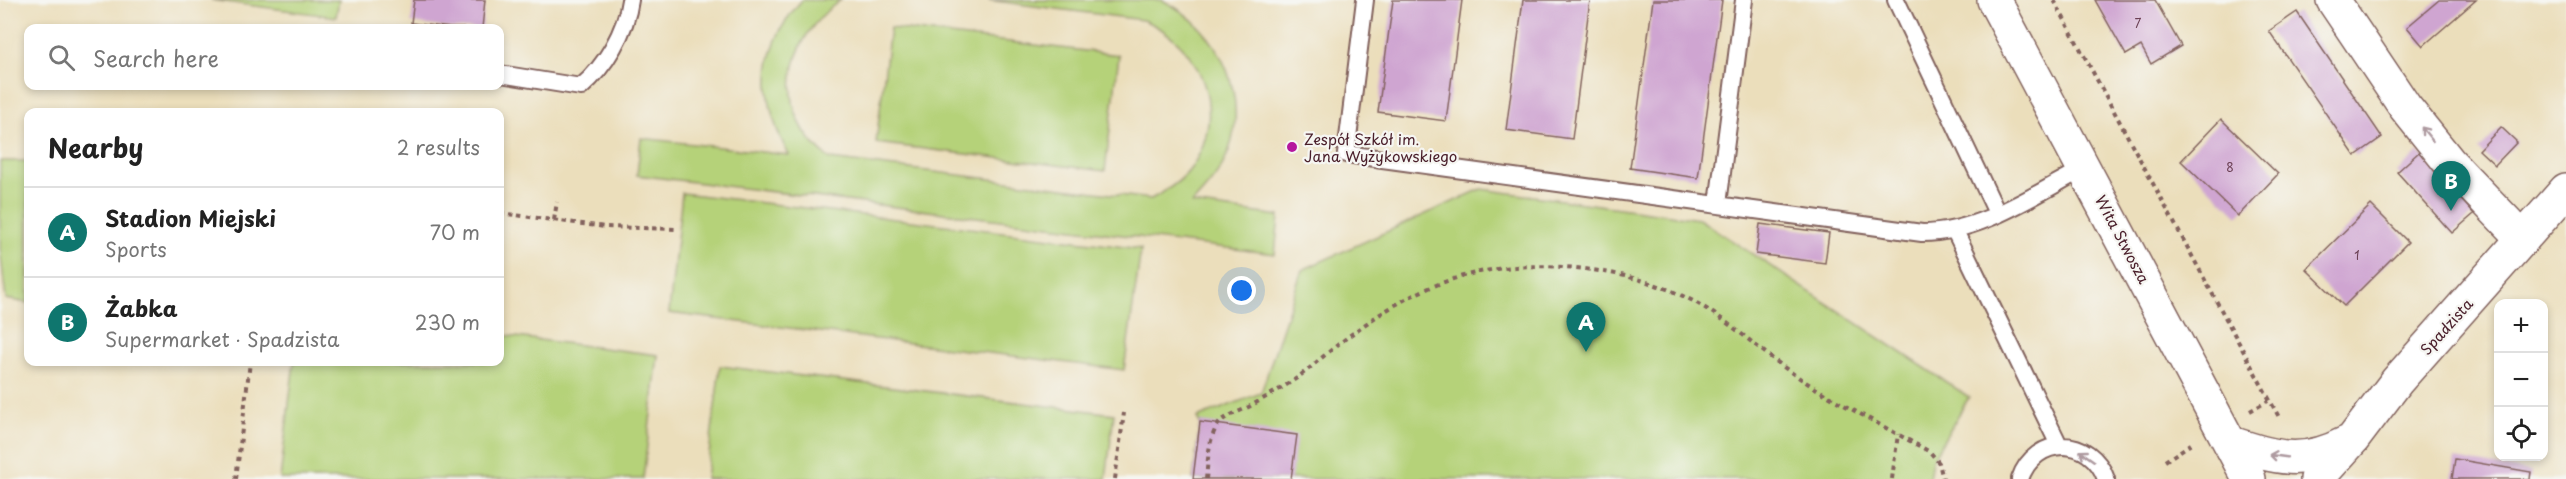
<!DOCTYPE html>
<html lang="en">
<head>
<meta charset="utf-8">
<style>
	body { margin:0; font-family:"Playpen Sans",sans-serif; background:#f6f6f6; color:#222 }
	.controls { position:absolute; right:18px; bottom:18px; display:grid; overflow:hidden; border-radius:12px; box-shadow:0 3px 9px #0003 }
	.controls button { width:54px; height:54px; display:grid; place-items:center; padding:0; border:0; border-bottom:2px solid #e0e0e0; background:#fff; color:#222; font:30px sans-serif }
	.you { position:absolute; left:1242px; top:291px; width:21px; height:21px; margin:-15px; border:4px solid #fff; border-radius:50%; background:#1a73e8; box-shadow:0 0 0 9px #1a73e833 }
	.badge { display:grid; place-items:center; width:39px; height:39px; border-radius:50%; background:#0f766e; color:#fff; font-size:20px; font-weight:700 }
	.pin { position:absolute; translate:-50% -50px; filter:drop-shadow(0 2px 3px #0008) }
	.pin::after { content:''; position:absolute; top:32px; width:21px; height:18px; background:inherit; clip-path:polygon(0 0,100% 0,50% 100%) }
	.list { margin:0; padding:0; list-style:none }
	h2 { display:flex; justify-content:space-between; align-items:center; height:78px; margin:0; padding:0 24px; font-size:26px }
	h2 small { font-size:20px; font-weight:400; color:#767676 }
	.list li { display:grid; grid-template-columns:39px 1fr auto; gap:18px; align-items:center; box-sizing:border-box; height:90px; padding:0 24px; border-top:2px solid #e0e0e0 }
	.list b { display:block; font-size:22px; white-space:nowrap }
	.list p { margin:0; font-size:20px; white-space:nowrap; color:#767676 }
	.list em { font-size:20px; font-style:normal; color:#767676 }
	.icon { flex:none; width:33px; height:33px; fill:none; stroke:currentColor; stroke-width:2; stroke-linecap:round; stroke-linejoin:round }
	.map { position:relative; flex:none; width:2566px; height:479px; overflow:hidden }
	.search { position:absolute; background:#fff; box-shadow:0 3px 9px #0003; left:24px; top:24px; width:480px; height:66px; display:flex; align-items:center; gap:15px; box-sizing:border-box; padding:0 21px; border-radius:12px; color:#767676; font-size:22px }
	.panel { position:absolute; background:#fff; box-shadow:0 3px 9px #0003; left:24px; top:108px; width:480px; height:258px; border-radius:12px }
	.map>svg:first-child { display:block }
	.green { fill:#b5d279; stroke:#807852; stroke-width:1.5 }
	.building { fill:#cfa5d1 }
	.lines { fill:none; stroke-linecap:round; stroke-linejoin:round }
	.service-casing { stroke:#82625d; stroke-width:20 }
	.minor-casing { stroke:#82625d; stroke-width:36 }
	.tertiary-casing { stroke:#82625d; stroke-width:36 }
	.path { stroke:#82625d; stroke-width:4; stroke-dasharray:4.5 4.5; stroke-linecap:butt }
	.service { stroke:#fff; stroke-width:16 }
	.minor { stroke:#fff; stroke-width:33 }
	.tertiary { stroke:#fff; stroke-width:33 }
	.oneway { stroke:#ae9aa0 }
	.poi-dot { fill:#b5179e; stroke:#f6f6f2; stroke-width:2 }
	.labels { text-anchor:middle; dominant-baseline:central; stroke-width:4.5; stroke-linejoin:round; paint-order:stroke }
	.number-label { font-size:12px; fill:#6b4054 }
	.poi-label { font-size:15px; fill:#4a1f2b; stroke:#f6f6f2; text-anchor:start }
	.street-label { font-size:15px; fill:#4a1f2b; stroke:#f6f6f2 }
</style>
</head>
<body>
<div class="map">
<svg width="2566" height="479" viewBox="0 0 2566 479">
	<rect width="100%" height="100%" fill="#f6f6f2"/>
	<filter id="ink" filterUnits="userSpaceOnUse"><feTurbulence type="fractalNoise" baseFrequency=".0167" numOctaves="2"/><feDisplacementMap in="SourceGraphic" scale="12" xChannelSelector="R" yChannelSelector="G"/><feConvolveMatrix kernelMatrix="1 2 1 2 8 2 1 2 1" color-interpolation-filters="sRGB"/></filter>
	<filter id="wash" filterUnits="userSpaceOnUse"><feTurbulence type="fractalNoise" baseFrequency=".008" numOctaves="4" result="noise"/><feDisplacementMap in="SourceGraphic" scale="24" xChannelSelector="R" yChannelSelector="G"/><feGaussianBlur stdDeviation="1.35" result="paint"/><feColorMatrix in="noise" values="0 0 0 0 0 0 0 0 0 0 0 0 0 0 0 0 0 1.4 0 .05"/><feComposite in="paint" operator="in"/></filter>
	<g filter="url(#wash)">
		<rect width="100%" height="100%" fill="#ebdebb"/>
		<path class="green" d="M211,0H339L336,17Z
			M802,0H841C784,39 771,114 830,159L1151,199C1166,191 1181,182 1191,168C1229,114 1202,43 1143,20L988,0H1162C1221,28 1255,102 1223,164C1215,180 1203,191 1192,204L1279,216L1275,254L637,175L641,138L789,155C759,100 758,48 802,0Z
			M890,28L1119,55L1105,171L876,143Z
			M0,161H28V303L6,299L0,249Z
			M1481,189L1699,219L1969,397L1932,460L1929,479H1193L1200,423L1197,418L1261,393L1302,270Z
			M682,193L1141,249L1124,370L669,313Z
			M500,335L658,355L643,479H280L294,362H500Z
			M720,366L1114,414L1106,479H706Z"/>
		<g id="blocks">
			<path class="building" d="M414,0H485L482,28H451L411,23Z
				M1393,0H1462L1446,121L1378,112Z
				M1523,0H1590L1572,139L1506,130Z
				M1653,0H1722L1698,178L1630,168Z
				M2095,0H2155L2181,46L2151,64L2141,46L2126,55Z
				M2439,0H2476L2423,46L2407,27Z
				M2297,12L2382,137L2355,156L2269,31Z
				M2221,119L2278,174L2238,216L2181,161Z
				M2501,127L2517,142L2495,165L2479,150Z
				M2419,152L2474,214L2452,233L2397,172Z
				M2371,205L2408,242L2344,306L2306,269Z
				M1760,224L1829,233L1825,263L1756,254Z
				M1200,422L1297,435L1291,479H1193Z
				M2455,459L2531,472L2530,479H2452Z"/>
		</g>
	</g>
	<g filter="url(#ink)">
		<use href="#blocks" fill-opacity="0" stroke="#82625d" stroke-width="1.5"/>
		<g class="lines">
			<g class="service-casing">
				<path id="service" d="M1365,0L1346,154L1922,233C1980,233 2035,194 2085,168
					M1896,0L1997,213
					M500,74L581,87C605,67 626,31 630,0
					M1718,204L1744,0
					M1955,231L2059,445
					M2020,479C2035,435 2091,435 2106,479"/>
			</g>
			<g class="minor-casing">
				<path id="minor" d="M2333,0L2405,107L2450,163L2523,239"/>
			</g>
			<g class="tertiary-casing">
				<path id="tertiary" d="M1994,0L2249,479
					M2231,443C2276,458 2303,466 2346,443
					M2317,479L2353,439L2397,381L2566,190"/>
			</g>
			<path class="path" d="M2054,0L2280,419
				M500,213L605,227L678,229
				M554,220L557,202
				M2250,411L2268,401
				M2165,461L2191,444
				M236,479L250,362
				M1115,479L1124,413
				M1206,479C1208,462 1208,441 1217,426C1224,415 1241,412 1252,405C1273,393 1294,382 1312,366C1395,295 1464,257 1576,268C1614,272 1650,280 1685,297C1725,316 1756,348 1792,373C1836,403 1884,426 1930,452L1939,463L1943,479
				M1892,479L1898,434"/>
			<use href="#service" class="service"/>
			<use href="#minor" class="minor"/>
			<use href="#tertiary" class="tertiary"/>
		</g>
		<defs><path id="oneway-shaft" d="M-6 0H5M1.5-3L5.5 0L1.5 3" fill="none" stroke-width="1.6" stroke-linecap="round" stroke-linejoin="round" transform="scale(1.5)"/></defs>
		<g class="oneway">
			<use href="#oneway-shaft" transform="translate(2427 134) rotate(-129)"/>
			<use href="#oneway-shaft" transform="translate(2087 456) rotate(-145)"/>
			<use href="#oneway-shaft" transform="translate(2278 456) rotate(-172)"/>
		</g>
	</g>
	<circle class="poi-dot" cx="1292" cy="147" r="6"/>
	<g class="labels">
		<g class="number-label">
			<text x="2138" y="23">7</text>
			<text x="2230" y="167">8</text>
			<text x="2357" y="255">1</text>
		</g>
		<g class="poi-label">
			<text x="1304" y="138">Zespół Szkół im.<tspan x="1304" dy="17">Jana Wyżykowskiego</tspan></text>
		</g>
		<g class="street-label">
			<text transform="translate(2123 239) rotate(62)">Wita Stwosza</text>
			<text transform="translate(2446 326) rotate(-48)">Spadzista</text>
		</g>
	</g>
</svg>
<div class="controls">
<button>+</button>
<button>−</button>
<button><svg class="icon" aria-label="locate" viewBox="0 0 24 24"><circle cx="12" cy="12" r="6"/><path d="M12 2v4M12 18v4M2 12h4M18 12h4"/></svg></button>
</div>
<div class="you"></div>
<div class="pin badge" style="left:1586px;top:352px">A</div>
<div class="pin badge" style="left:2451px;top:211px">B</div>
<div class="search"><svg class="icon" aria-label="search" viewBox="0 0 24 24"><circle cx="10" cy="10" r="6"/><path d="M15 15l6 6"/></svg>Search here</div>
<section class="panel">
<h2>Nearby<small>2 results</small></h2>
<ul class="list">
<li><span class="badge">A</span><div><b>Stadion Miejski</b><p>Sports</p></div><em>70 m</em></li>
<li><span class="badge">B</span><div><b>Żabka</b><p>Supermarket · Spadzista</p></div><em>230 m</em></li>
</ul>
</section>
</div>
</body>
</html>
